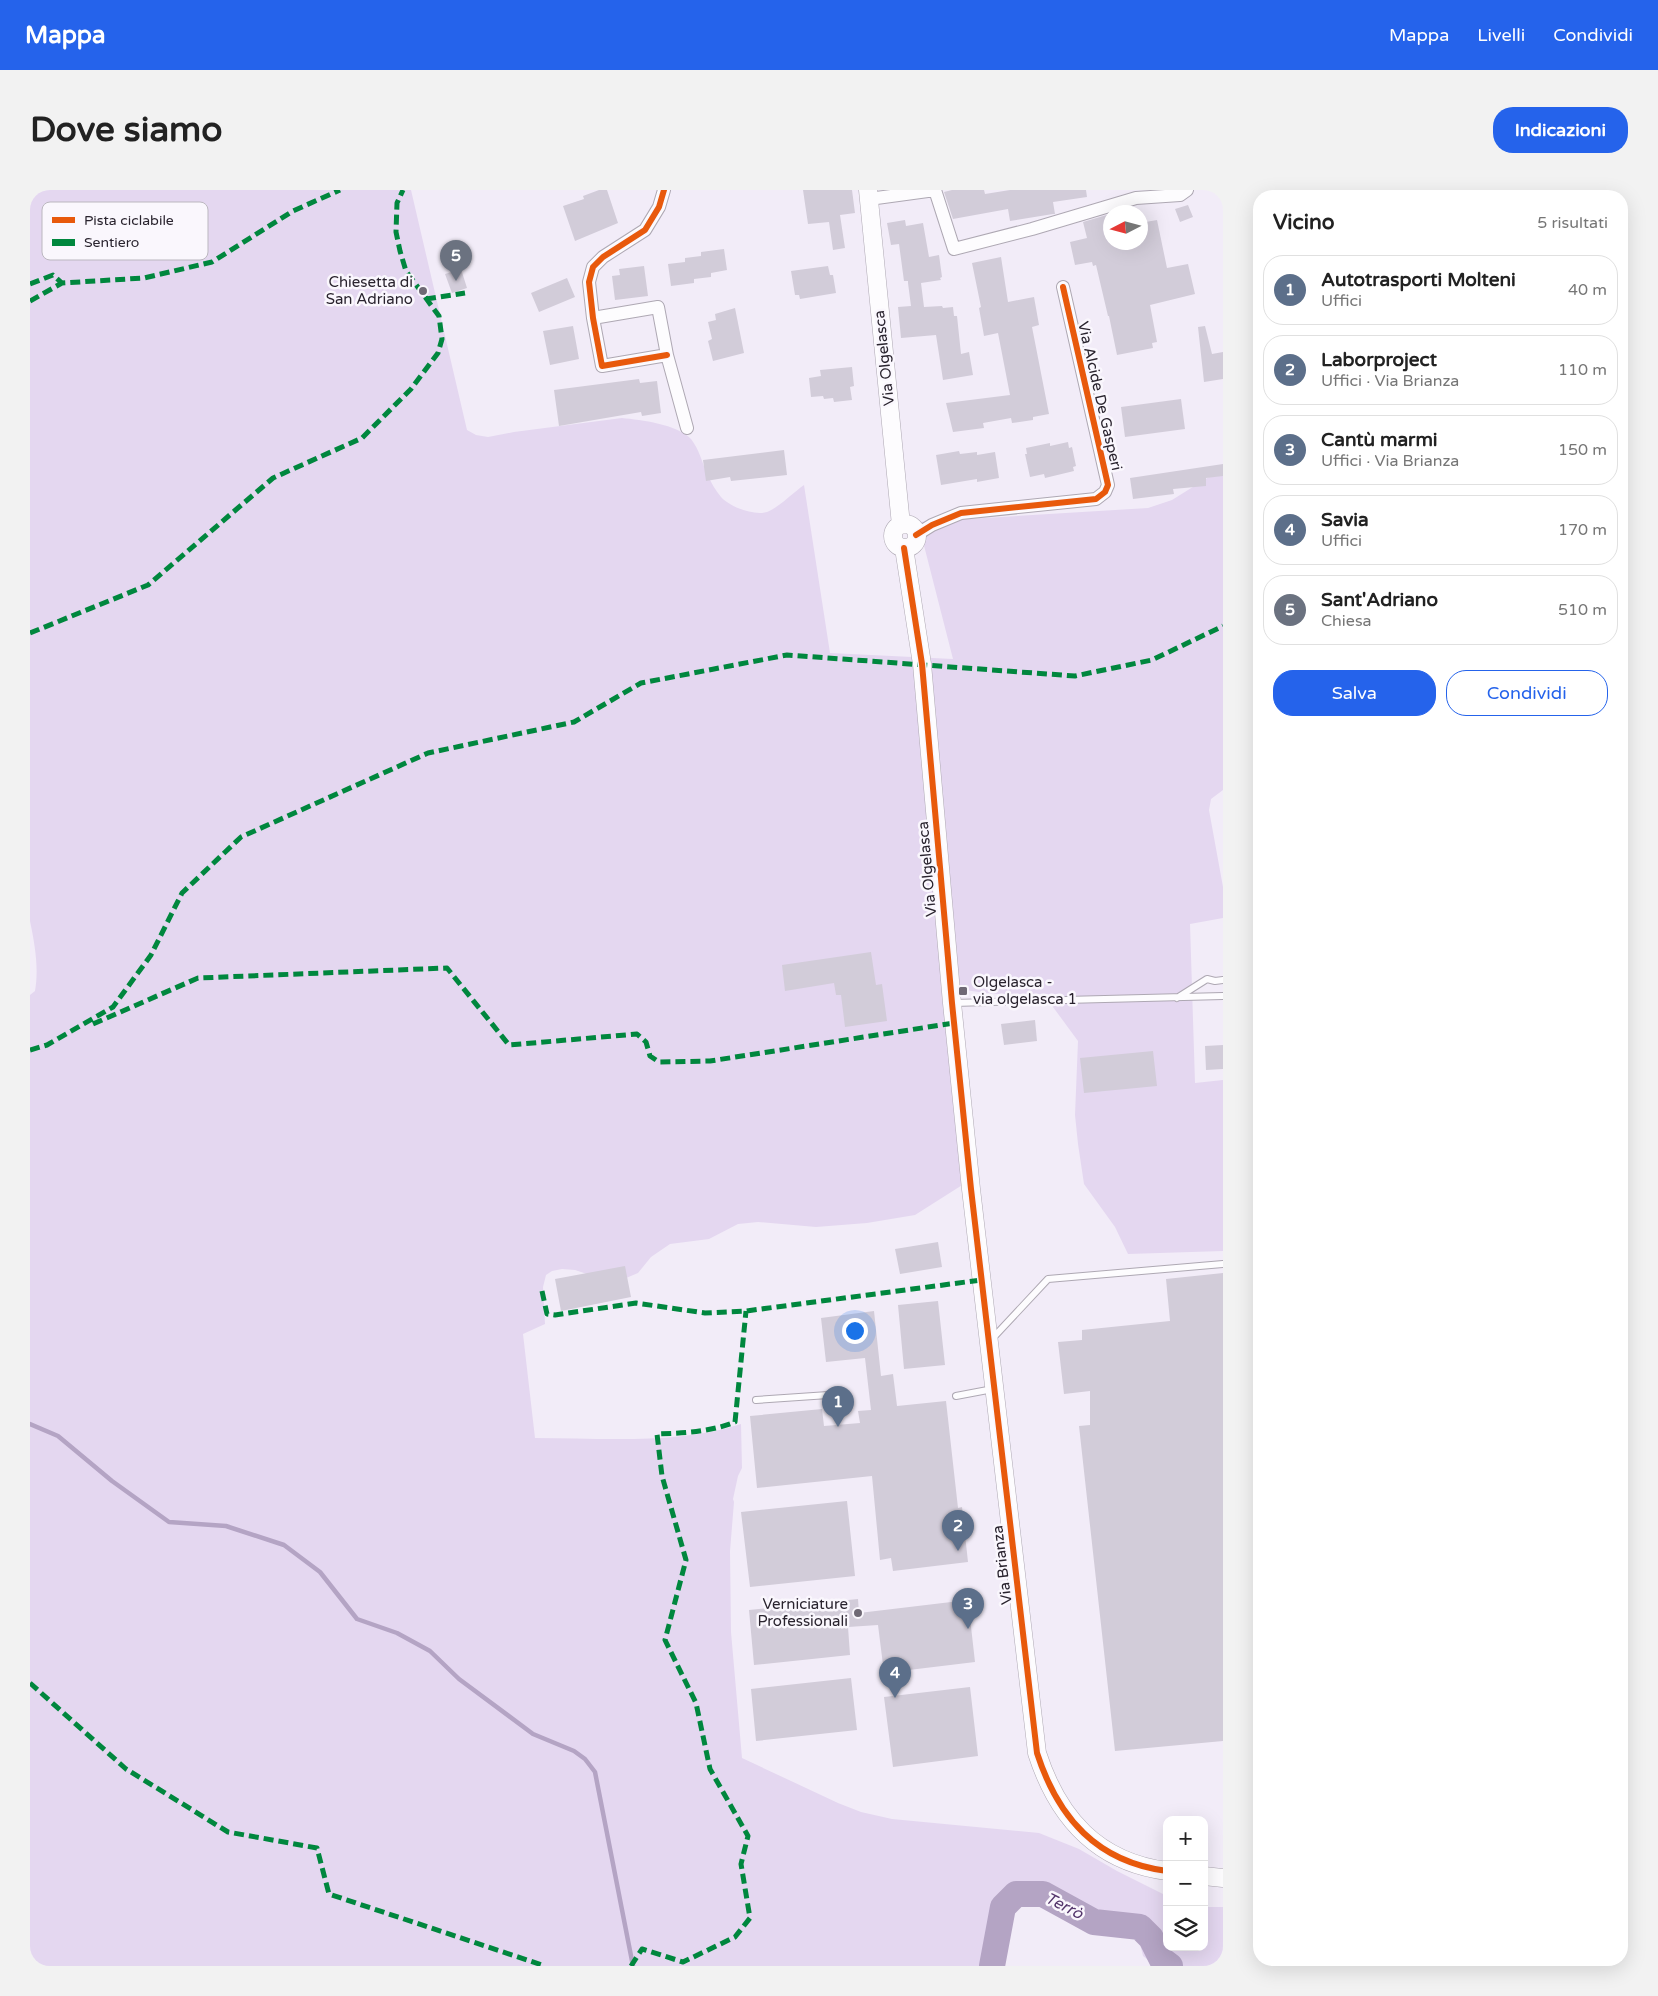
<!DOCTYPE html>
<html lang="it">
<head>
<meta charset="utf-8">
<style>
	body { margin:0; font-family:"Varela Round",sans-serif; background:#f2f2f2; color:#222 }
	.controls { position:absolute; right:15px; bottom:15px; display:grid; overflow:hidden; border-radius:10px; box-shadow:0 5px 20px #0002 }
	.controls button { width:45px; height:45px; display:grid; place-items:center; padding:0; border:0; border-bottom:1px solid #e0e0e0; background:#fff; color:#222; font:25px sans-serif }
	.compass { position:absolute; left:1073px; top:15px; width:45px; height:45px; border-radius:50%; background:#fff; box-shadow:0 5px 20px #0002; rotate:264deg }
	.you { position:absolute; left:824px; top:1140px; width:18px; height:18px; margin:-12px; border:4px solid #fff; border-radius:50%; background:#1a73e8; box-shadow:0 0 0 8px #1a73e833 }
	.badge { display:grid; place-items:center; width:32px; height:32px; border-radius:50%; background:#2563eb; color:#fff; font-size:16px; font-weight:700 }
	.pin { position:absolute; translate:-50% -41px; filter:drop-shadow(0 1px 2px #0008) }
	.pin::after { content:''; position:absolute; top:26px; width:18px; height:15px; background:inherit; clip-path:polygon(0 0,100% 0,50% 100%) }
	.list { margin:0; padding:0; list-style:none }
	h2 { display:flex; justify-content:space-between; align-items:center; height:65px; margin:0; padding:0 20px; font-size:21px }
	h2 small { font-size:16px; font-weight:400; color:#767676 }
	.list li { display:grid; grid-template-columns:32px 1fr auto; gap:15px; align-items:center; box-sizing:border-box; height:70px; margin:0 10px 10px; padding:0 10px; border:1px solid #e0e0e0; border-radius:20px }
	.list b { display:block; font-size:19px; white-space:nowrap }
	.list p { margin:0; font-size:16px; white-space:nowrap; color:#767676 }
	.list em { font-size:16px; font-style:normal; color:#767676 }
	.actions { display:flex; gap:10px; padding:15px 20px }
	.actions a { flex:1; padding:11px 0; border:1px solid #2563eb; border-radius:20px; text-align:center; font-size:18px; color:#2563eb }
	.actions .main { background:#2563eb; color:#fff }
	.icon { flex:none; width:28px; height:28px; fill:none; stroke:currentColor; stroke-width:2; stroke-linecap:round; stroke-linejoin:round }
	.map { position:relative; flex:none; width:1193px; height:1776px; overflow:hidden; border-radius:20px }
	header { display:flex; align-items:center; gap:30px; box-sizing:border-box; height:70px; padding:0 25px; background:#2563eb; color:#fff }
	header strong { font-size:24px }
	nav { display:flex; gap:28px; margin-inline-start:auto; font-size:18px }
	.intro { display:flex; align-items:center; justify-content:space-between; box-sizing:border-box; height:120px; padding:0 30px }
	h1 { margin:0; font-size:35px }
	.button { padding:12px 22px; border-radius:20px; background:#2563eb; color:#fff; font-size:18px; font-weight:700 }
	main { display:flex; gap:30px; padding:0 30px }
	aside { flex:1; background:#fff; border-radius:20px; box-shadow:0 5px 20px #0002 }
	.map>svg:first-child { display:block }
	.green { fill:#e4d7f0 }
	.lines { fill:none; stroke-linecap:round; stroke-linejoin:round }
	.stream { stroke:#b4a4c4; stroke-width:4.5 }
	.river { stroke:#b4a4c4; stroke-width:26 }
	.building { fill:#d2ccd9 }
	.lane-casing { stroke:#aea8b3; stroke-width:8 }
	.street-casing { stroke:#aea8b3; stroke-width:14 }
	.secondary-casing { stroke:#aea8b3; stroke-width:19 }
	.lane { stroke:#fdfcfe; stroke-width:6 }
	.street { stroke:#fdfcfe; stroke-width:12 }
	.secondary { stroke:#fdfcfe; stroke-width:18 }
	.quiet { stroke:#00873e; stroke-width:5; stroke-dasharray:10 5; stroke-linecap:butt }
	.cycleway-casing { stroke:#faf7fd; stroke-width:9 }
	.cycleway { stroke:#e8590c; stroke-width:6 }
	.poi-dot { fill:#6f6975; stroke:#faf7fd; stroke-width:2 }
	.labels { text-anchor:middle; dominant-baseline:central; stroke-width:5; stroke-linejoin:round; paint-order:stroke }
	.poi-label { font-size:15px; fill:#29232e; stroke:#faf7fd; text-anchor:end }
	.street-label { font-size:15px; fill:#29232e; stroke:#faf7fd }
	.water-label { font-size:16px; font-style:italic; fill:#54366c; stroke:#faf7fd }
	.key { fill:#faf7fd; stroke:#bbb7bf; stroke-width:1 }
	.key-label { font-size:14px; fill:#29232e }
</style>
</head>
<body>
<header>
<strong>Mappa</strong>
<nav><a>Mappa</a><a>Livelli</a><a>Condividi</a></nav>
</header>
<div class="intro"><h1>Dove siamo</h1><a class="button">Indicazioni</a></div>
<main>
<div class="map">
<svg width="1193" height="1776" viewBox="0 0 1193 1776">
	<rect width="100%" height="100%" fill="#f2ecf8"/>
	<path class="green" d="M0,0H381L437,240L446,245L458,247L484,242L592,228C611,230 647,234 661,249C669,259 672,272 677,284C681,292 685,300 691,307C700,317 724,326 737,322C748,318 764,302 774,295L800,463L923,469L888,332L1118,318L1142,310L1182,285L1193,282V600L1181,609L1179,620L1193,697V728L1160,734L1165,893L1193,890V1061L1098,1064L1085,1037L1054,994L1048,954L1045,925L1048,851L1023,817L1018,804H962L935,800L923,813L937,992L885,1025L837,1033L786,1037L728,1032L708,1034L679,1049L640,1054L621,1067L608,1083L589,1091L566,1087L545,1080L532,1079L522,1081L516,1085L513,1097L515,1134L493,1144L505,1248C571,1248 648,1255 711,1234L712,1278L708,1286L703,1309L704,1312L700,1361L701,1442L712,1568L808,1613L831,1622L862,1629L1009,1643L1049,1659L1087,1681L1137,1706V1757H1174V1717H1193V1776H1126L1113,1766L1109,1750L1103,1743L1092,1739H1064L1052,1737L1022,1710L999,1700L988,1699L982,1703L975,1712L966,1776H0V805L5,801C9,778 5,755 0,731Z"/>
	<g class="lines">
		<path class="stream" d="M0,1234L28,1246L82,1291L139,1332L196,1336L254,1355L290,1382L327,1429L367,1443L400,1461L429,1489L503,1544L544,1561L555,1569L565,1582L603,1776"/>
		<path class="river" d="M962,1776L973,1717L986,1704H1013L1064,1732L1110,1737L1121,1748L1132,1770L1140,1776"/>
	</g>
	<path class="building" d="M569,0H577L588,33L545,51L533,16L554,9L553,6Z
		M773,0H822L825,23L810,25L815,58L803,60L799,32L778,34Z
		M922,0H954L955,4L980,0H1056L1057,7L1023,12L1025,24H1023L980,31L978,19L923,29L914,2Z
		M1158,15L1163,27L1150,32L1145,19Z
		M1080,24V52H1110V33L1127,30L1137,78L1158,74L1165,104L1120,115L1127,152L1122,153L1123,158L1087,165L1079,126H1078L1066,75L1063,76L1062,72L1045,75L1040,52L1057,48L1053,32Z
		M875,30L876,36L893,33L899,67L909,65L912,87L910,88L911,90L891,93L894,117L912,116L913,118L923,117L924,126H927L931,164L939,162L943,185L913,190L906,145L871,148L868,117L881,116L878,93V91H874L869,54L861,55L857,33Z
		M694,59L697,80L681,83V87L664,89V93L641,96L638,74L655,72V68L671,66V62Z
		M971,67L978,112L1004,107L1009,135L1002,137L1019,224L1003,227V230L982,233L981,228L953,233L954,238L923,242L916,213L980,205L968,143L954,146L949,118L951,117L942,73Z
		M614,76L618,106L585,110L582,86L590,85L589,79Z
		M798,76L800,85H803L806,103L770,109L769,105H765L761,81Z
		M431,79L437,98L422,103L415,84Z
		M537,88L545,107L509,122L501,103Z
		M705,118L714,163L683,171L678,151L682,149L678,132L686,130L685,124Z
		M543,136L549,169L520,175L513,141Z
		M1175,136L1182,164L1193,162V189L1174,192L1168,137Z
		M822,177L824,196L820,197L822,210L804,212L803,208L794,209L793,206L781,207L779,188L791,186L790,180Z
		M609,189L610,193L627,191L631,223L612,226L611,222L529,236L524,200Z
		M1151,209L1155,239L1095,247L1091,217Z
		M1038,252L1039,258L1042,257L1046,276L1043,277L1044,281L1015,288L1014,284L1000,287L995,264H997L996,258L1020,253V256Z
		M754,260L757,285L701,291L700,287L676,291L673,270Z
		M929,261L930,264L947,262V265L965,262L969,288L947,292V289L911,295L906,265Z
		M1193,274V286L1176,288V296L1143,299L1144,304L1103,309L1100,288Z
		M841,762L846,795L852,794L857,831L815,837L811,805H806L804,793L755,801L752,775Z
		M1005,830L1007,851L974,855L971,834Z
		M1193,855V879L1176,880L1175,856Z
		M1123,861L1127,896L1054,903L1050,868Z
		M908,1052L912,1077L870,1084L865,1059Z
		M595,1076L601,1107L531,1121L525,1089Z
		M1193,1083V1551L1085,1561L1049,1236L1060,1235V1201L1034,1204L1028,1152L1052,1150V1140L1140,1131L1136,1089Z
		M908,1111L915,1175L874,1179L868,1115Z
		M844,1121L851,1186L863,1184L867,1216L916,1211L928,1318L932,1317L938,1372L863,1381L861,1368L850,1370L842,1286L727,1298L720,1226L792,1219L794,1236L830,1233L828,1221L841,1220L835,1168L796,1172L791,1128Z
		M817,1311L825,1386L720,1397L711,1322Z
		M828,1409L829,1423L938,1410L945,1472L854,1483L848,1435L818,1437L820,1465L724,1475L719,1420Z
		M821,1488L827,1540L726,1551L721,1499Z
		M940,1497L948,1566L863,1577L854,1507Z"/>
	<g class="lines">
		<g class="lane-casing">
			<path id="lane" d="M1147,808L1177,789L1185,791L1193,790
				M923,813L1193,806
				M961,1150L1018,1089L1193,1074
				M926,1206L963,1199
				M726,1210L813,1204"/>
		</g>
		<g class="street-casing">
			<path id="street" d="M634,0L629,17L615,40L573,67L563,77L559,92L563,128L572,176L637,165
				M839,9L905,0L924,59L1002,39L1106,8L1150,5L1157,0
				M563,128L628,117L637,165L657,238
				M886,345L902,335L931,323L1066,309L1075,302L1078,295L1033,97"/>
		</g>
		<g class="secondary-casing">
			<path id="secondary" d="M838,0L871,335
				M863 346a12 12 0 1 1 24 0a12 12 0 1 1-24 0Z
				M874,358L892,474L922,813L941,999L1007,1563C1028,1628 1067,1672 1137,1681
				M1174,1686L1193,1688"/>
		</g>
		<use href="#lane" class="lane"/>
		<use href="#street" class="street"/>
		<use href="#secondary" class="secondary"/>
		<path class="quiet" d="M0,94L23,85L32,93
			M396,109L435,103
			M0,111L32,93L114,88L182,72L263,21L310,0
			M0,443L118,395L243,288L332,248L381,199L408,163L412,149L409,126L376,81L370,61L366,42L367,13L373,0
			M63,834L168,788L417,778L479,855L607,844L616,852L620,866L629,872L680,871L924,833
			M0,860L17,855L83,817L121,765L152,703L211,647L398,563L544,532L611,493L757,465L1045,486L1122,470L1193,436
			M512,1101L517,1124L525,1125L606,1113L675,1123L716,1121L951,1090
			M0,1493L96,1579L198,1642L287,1658L299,1704L515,1776
			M601,1776L612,1759L653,1772L705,1747L720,1728L711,1674L718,1646L680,1579L666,1513L635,1450L656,1370L632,1286L627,1244C654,1243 680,1242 705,1232L716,1121"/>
		<g class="cycleway-casing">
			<path id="cycleway" d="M634,0L629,17L615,40L573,67L563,77L559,92L563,128L572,176L637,165
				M886,345L902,335L931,323L1066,309L1075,302L1078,295L1033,97
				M874,358L892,474L922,813L941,999L1007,1563C1028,1628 1067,1672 1137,1681"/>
		</g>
		<use href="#cycleway" class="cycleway"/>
	</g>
	<g class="poi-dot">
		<circle cx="393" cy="101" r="5"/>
		<rect x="928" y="796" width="10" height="10" rx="2.5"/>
		<circle cx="828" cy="1423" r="5"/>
	</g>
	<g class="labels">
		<g class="poi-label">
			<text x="383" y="92">Chiesetta di<tspan x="383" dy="17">San Adriano</tspan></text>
			<text x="943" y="792" text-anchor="start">Olgelasca -<tspan x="943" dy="17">via olgelasca 1</tspan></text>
			<text x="818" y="1414">Verniciature<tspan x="818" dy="17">Professionali</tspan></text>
		</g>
		<g class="street-label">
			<text transform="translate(854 168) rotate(-96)">Via Olgelasca</text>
			<text transform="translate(1070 206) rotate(77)">Via Alcide De Gasperi</text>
			<text transform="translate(897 679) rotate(-95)">Via Olgelasca</text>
			<text transform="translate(972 1375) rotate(-97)">Via Brianza</text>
		</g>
		<g class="water-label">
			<text transform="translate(1034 1716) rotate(27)">Terrò</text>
		</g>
	</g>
	<rect x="12" y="12" width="166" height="58" rx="8" class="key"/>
	<rect x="22" y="27" width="23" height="6" fill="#e8590c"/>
	<rect x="22" y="49" width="23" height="7" fill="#00873e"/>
	<g class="key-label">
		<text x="54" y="35">Pista ciclabile</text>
		<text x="54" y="57">Sentiero</text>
	</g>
</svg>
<div class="controls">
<button>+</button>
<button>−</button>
<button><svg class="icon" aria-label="layers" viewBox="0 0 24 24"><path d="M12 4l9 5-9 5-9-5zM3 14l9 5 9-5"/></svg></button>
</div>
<svg class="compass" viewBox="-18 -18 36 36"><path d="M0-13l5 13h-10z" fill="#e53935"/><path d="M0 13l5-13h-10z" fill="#767676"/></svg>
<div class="you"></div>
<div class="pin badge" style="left:808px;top:1237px;background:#5c6f8a">1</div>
<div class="pin badge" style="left:928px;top:1361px;background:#5c6f8a">2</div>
<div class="pin badge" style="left:938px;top:1439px;background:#5c6f8a">3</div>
<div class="pin badge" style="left:865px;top:1508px;background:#5c6f8a">4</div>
<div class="pin badge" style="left:426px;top:91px;background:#6b7280">5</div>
</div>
<aside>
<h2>Vicino<small>5 risultati</small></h2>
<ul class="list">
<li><span class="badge" style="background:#5c6f8a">1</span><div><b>Autotrasporti Molteni</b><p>Uffici</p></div><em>40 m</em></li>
<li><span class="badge" style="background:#5c6f8a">2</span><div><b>Laborproject</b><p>Uffici · Via Brianza</p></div><em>110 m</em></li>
<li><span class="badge" style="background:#5c6f8a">3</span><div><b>Cantù marmi</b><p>Uffici · Via Brianza</p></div><em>150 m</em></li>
<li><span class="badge" style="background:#5c6f8a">4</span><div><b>Savia</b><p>Uffici</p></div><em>170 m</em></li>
<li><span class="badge" style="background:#6b7280">5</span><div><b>Sant'Adriano</b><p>Chiesa</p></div><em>510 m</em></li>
</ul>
<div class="actions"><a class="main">Salva</a><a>Condividi</a></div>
</aside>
</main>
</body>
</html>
